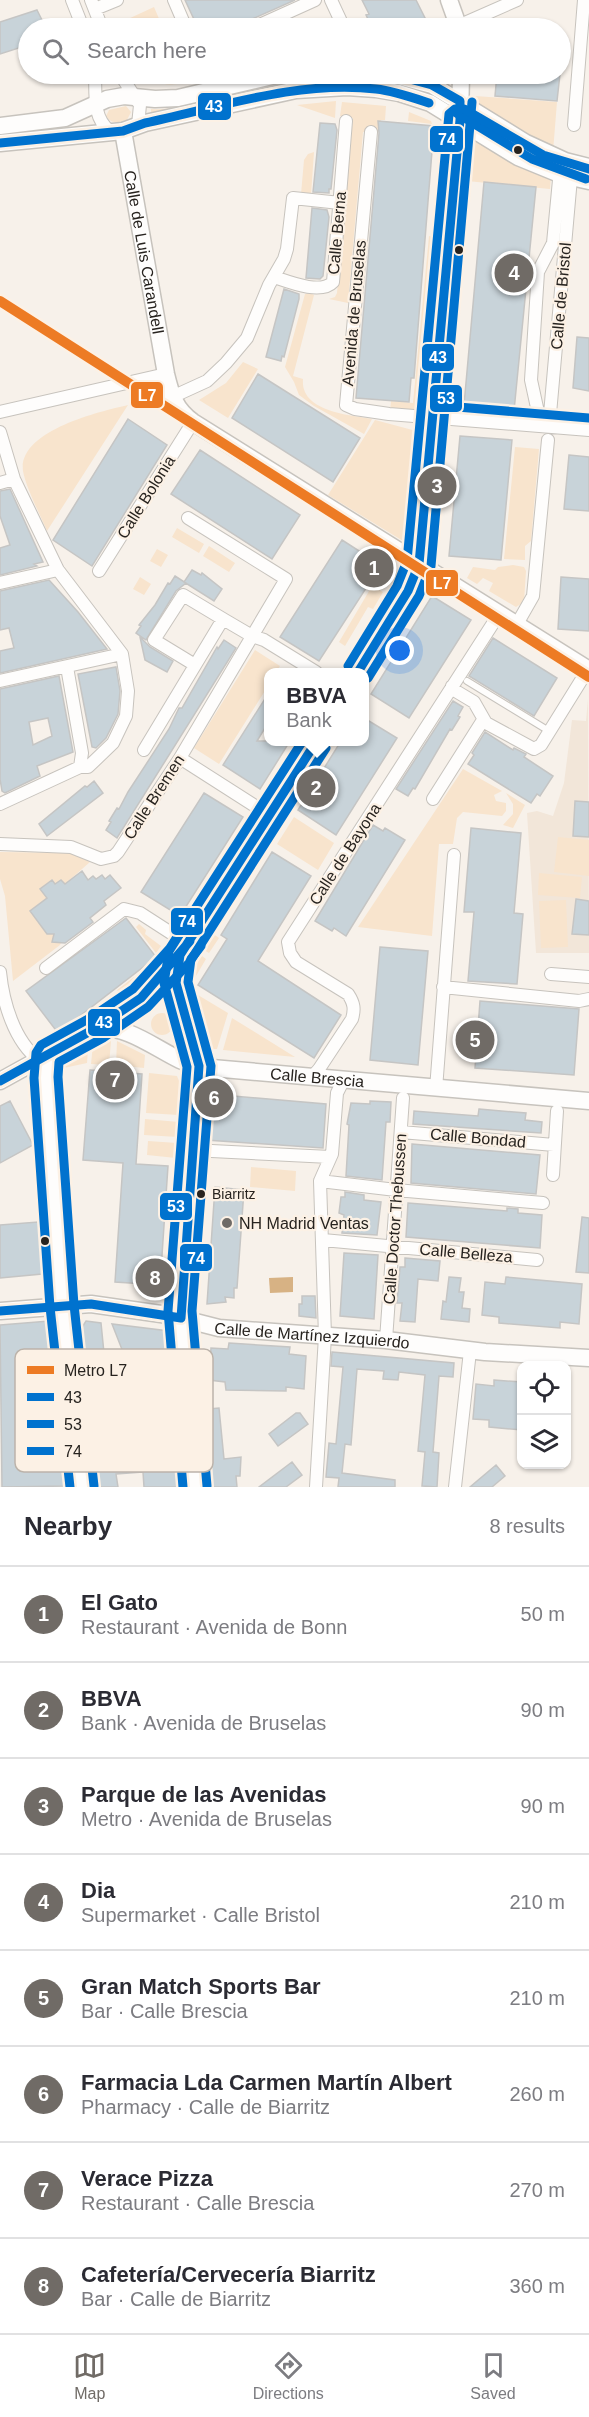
<!DOCTYPE html>
<html lang="en">
<head>
<meta charset="utf-8">
<style>
	body { margin:0; font-family:Helvetica,sans-serif; background:#f2f2f3; color:#2b2b33 }
	.controls { position:absolute; right:18px; bottom:18px; display:grid; overflow:hidden; border-radius:12px; box-shadow:0 2px 4px #0004 }
	.controls button { width:54px; height:54px; display:grid; place-items:center; padding:0; border:0; border-bottom:2px solid #e1e1e2; background:#fff; color:#2b2b33; font:30px sans-serif }
	.you { position:absolute; left:400px; top:651px; width:21px; height:21px; margin:-15px; border:4px solid #fff; border-radius:50%; background:#1a73e8; box-shadow:0 0 0 9px #1a73e833 }
	.badge { display:grid; place-items:center; width:39px; height:39px; border-radius:50%; background:#706b66; color:#fff; font-size:20px; font-weight:700 }
	.pin { position:absolute; translate:-50% -50%; border:3px solid #fff; box-shadow:0 2px 6px #0006 }
	.popup { position:absolute; left:264px; top:668px; width:105px; height:78px; box-sizing:border-box; display:grid; place-content:center; border-radius:12px; background:#fff; filter:drop-shadow(0 2px 4px #0005); font-size:20px; white-space:nowrap; color:#7c7c81 }
	.popup b { font-size:22px; color:#2b2b33 }
	.popup::after { content:''; position:absolute; left:50%; top:100%; margin-left:-12px; border:12px solid transparent; border-top-color:#fff }
	.list { margin:0; padding:0; list-style:none }
	h2 { display:flex; justify-content:space-between; align-items:center; height:78px; margin:0; padding:0 24px; font-size:26px }
	h2 small { font-size:20px; font-weight:400; color:#7c7c81 }
	.list li { display:grid; grid-template-columns:39px 1fr auto; gap:18px; align-items:center; box-sizing:border-box; height:96px; padding:0 24px; border-top:2px solid #e1e1e2 }
	.list b { display:block; font-size:22px; white-space:nowrap }
	.list p { margin:0; font-size:20px; white-space:nowrap; color:#7c7c81 }
	.list em { font-size:20px; font-style:normal; color:#7c7c81 }
	.icon { flex:none; width:33px; height:33px; fill:none; stroke:currentColor; stroke-width:2; stroke-linecap:round; stroke-linejoin:round }
	.map { position:relative; flex:none; width:589px; height:1487px; overflow:hidden }
	.search { position:absolute; background:#fff; box-shadow:0 2px 4px #0004; left:18px; right:18px; top:18px; height:66px; display:flex; align-items:center; gap:15px; box-sizing:border-box; padding:0 21px; border-radius:33px; color:#7c7c81; font-size:22px }
	.sheet { height:846px; background:#fff }
	nav { display:flex; justify-content:space-around; align-items:center; box-sizing:border-box; height:84px; border-top:2px solid #e1e1e2; background:#fff; font-size:16px; color:#7c7c81 }
	nav a { display:grid; justify-items:center; gap:3px }
	nav .on { color:#706b66 }
	.map>svg:first-child { display:block }
	.built { fill:#f2e6d9 }
	.green { fill:#f8e4cd }
	.water { fill:#d7b284 }
	.building { fill:#c8d3d9; stroke:#c5c5c4; stroke-width:1.5; fill-rule:evenodd }
	.lines { fill:none; stroke-linecap:round; stroke-linejoin:round }
	.lane-casing { stroke:#c7c3bd; stroke-width:8 }
	.street-casing { stroke:#c7c3bd; stroke-width:14 }
	.secondary-casing { stroke:#c7c3bd; stroke-width:19 }
	.lane { stroke:#fefdfc; stroke-width:6 }
	.street { stroke:#fefdfc; stroke-width:12 }
	.secondary { stroke:#fefdfc; stroke-width:16 }
	.bus-1-casing { stroke:#fcf1e5; stroke-width:14 }
	.bus-2-casing { stroke:#fcf1e5; stroke-width:14 }
	.bus-3-casing { stroke:#fcf1e5; stroke-width:14 }
	.bus-1 { stroke:#0072ce; stroke-width:9 }
	.bus-2 { stroke:#0072ce; stroke-width:9 }
	.bus-3 { stroke:#0072ce; stroke-width:9 }
	.metro-1-casing { stroke:#fcf1e5; stroke-width:15 }
	.metro-1 { stroke:#ed7b24; stroke-width:10 }
	.bus-dot { fill:#27231f; stroke:#fcf1e5; stroke-width:2 }
	.poi-dot { fill:#706b66; stroke:#fcf1e5; stroke-width:2 }
	.labels { text-anchor:middle; dominant-baseline:central; stroke-width:4.5; stroke-linejoin:round; paint-order:stroke }
	.bus-label { font-size:14px; fill:#27231f; stroke:#fcf1e5; text-anchor:start }
	.street-label { font-size:16px; fill:#27231f; stroke:#fcf1e5 }
	.poi-label { font-size:16px; fill:#27231f; stroke:#fcf1e5; text-anchor:start }
	.key { fill:#fcf1e5; stroke:#bcb3aa; stroke-width:1.5 }
	.key-label { font-size:16px; fill:#27231f }
	.line-badge { stroke:#fcf1e5; stroke-width:2 }
	.badge-label { font-size:16px; text-anchor:middle; font-weight:bold; fill:#fff }
</style>
</head>
<body>
<div class="map">
<svg width="589" height="1487" viewBox="0 0 589 1487">
	<rect width="100%" height="100%" fill="#f7f1ea"/>
	<path class="built" d="M588,699L589,953H536L527,813L537,811L553,816L564,783L572,720L586,721Z"/>
	<path class="green" d="M154,7L163,28H132L128,19Z
		M142,74L173,76L219,74C193,80 165,94 142,74Z
		M340,76L380,78L423,89L422,93L379,82L151,116V109C188,111 225,95 261,86C287,80 313,77 340,76Z
		M475,96L557,102L550,189L467,181Z
		M336,101L335,118L297,105Z
		M342,102L386,106L385,120H381L378,133L363,132L348,303L329,299L335,297L337,293L353,118L340,116Z
		M126,106L131,112L127,120C118,122 112,125 106,116L109,110Z
		M409,112L431,121L432,124L408,121Z
		M314,152L311,195L301,194L304,160L308,154Z
		M429,236L447,240L431,413L390,411L391,401L413,403Z
		M310,293L314,295L293,376L303,379C300,412 350,415 372,419L364,434L314,406L299,395L294,382L285,367L305,294Z
		M243,362L258,369L228,418L199,400L226,383Z
		M128,405L47,531C40,514 26,488 23,471C18,431 98,412 128,405Z
		M375,420L420,432L408,544L328,495Z
		M515,447L539,449L531,541L525,546V560L504,559Z
		M177,528L204,544L199,553L172,537Z
		M209,546L235,563L229,572L203,556Z
		M157,549L168,555L161,567L150,561Z
		M513,565L524,567L526,571L524,602L516,607L489,591L493,583L483,578L477,584L467,578L473,567L495,570L498,567Z
		M140,577L151,584L144,595L133,589Z
		M372,586L383,592L373,609L368,607L345,646L339,642Z
		M255,650L280,666L276,672H268V686L219,764L194,748Z
		M463,769L502,791L494,795L496,801L506,803V811L502,816L463,812L457,818L453,844H439L432,936L358,927Z
		M506,793L525,805L513,828L503,825L513,814V804Z
		M294,817L334,843L318,870L277,844Z
		M558,837L589,840V876L554,872Z
		M0,852L70,853L90,862L65,884L61,880L55,884L51,880L41,889L47,898L30,911L47,933L54,934L53,942L62,941L60,945L13,981L5,896L0,879Z
		M539,873L582,877L580,898L538,895Z
		M566,900L568,947L541,948L539,901Z
		M218,919L221,920L212,933L219,938L209,953L199,947Z
		M139,924L146,930L145,934L161,946L156,953L136,927Z
		M198,953L206,959L193,981L187,977Z
		M134,977L137,982L122,996L117,990Z
		M193,992L228,1013L217,1049H210L191,997Z
		M106,999L113,1006L87,1021L83,1017Z
		M151 1024a11 11 0 1 1 22 0a11 11 0 1 1-22 0Z
		M232,1018L295,1057L223,1050Z
		M111,1041L109,1065L91,1064L93,1044Z
		M117,1041L145,1055L144,1068L116,1065Z
		M88,1049L87,1063L59,1069V1066Z
		M149,1073L177,1076L181,1086L179,1115L146,1113Z
		M145,1119L179,1122L178,1137L144,1135Z
		M148,1141L177,1143L176,1158L147,1155Z
		M251,1167L296,1171L295,1191L250,1187Z"/>
	<path class="water" d="M293,1277V1292L270,1293L269,1278Z"/>
	<path class="building" d="M185,0H295L250,20L238,28H198Z
		M362,0H416L425,18L402,28H372L366,15L369,14Z
		M37,10L46,28H28V45L0,54V22Z
		M497,74H560L557,101L495,96Z
		M378,121L434,126L414,378H411L409,402L356,398L379,133Z
		M320,123L335,124L337,130L331,189H329V193L313,192Z
		M484,182L536,187L514,411L464,405Z
		M312,208L327,210L329,217L323,276L320,279L306,278Z
		M284,289L299,294V299L284,357L282,356L281,361L266,357Z
		M577,337L589,338V391L573,388Z
		M258,374L360,438L333,482L232,418Z
		M128,419L167,445L92,566L53,540Z
		M460,436L512,440L501,560L449,556Z
		M200,450L300,515L272,559L171,494Z
		M569,455L589,457V511L564,509Z
		M10,489L43,562L34,564L37,566L0,575V548L10,545L0,516V491Z
		M342,540L381,565L319,661L280,637Z
		M192,570L201,575L202,573L222,589L214,601L184,582Z
		M175,576L186,583L176,591L146,640L136,633L141,626L139,625L155,605L168,583L170,584Z
		M561,577L589,579V631L558,629Z
		M49,580L78,612L107,649L0,673V651L14,648L9,628L0,630V591Z
		M432,596L471,620L409,718L371,694Z
		M140,637L150,647L173,661L167,672L145,660Z
		M493,638L557,678L534,716L469,676Z
		M224,640L236,648L117,838L106,830L111,822L109,821L117,808L119,809L128,792L169,729L179,708H182L217,647L218,649Z
		M116,667L120,691L118,714L106,738L96,748L92,747L78,674Z
		M59,676L73,752L37,766L40,776L5,793L2,791L0,779V689ZM48,718L52,736L33,745L29,722Z
		M268,694V723L257,741H290L260,789L223,765Z
		M453,701L463,707L458,716L460,717L452,730L450,729L415,789L413,788L408,796L396,789Z
		M364,718L397,738L336,835L298,810L341,741H364Z
		M485,732L513,750L514,748L526,754L524,757L553,776L540,796L537,794L531,803L468,764L474,755L472,753Z
		M94,781L103,793L47,836L39,824L85,786L87,787Z
		M204,793L243,817L180,916L141,892Z
		M575,801L589,802V837L573,836Z
		M373,825L383,831L385,828L405,840L346,936L334,928L332,931L315,921Z
		M471,828L521,833L514,913L523,914L517,984L468,981L474,912H464Z
		M272,852L311,876L258,961L341,1015L314,1058L198,985L227,939L221,935Z
		M82,871L88,880L93,876L96,879L102,875L105,879L110,875L121,888L104,901L106,905L90,918L93,922L65,943L52,942L54,934H47L30,911L47,898L40,889L52,880L55,884L61,880L65,884Z
		M576,899L589,901V935L572,934Z
		M126,918L156,957L58,1033L26,991Z
		M380,947L428,951L418,1065L370,1060Z
		M480,1001L579,1009L574,1075L475,1068Z
		M90,1070L142,1074L136,1164L168,1166L160,1285L115,1282L123,1163L83,1160Z
		M210,1094L326,1104L323,1148L206,1140Z
		M10,1101L33,1145L0,1163V1106Z
		M370,1101L391,1102L390,1122H386L382,1180L346,1176L349,1125L347,1124L351,1103L370,1104Z
		M479,1109L526,1113L525,1120L542,1122L541,1133L413,1124L414,1111L478,1116Z
		M412,1144L540,1155L536,1194L411,1183Z
		M215,1187L244,1190L237,1288H234V1298L225,1297L226,1302L207,1304Z
		M345,1192L364,1195V1200L381,1202L377,1235L342,1233L344,1215L339,1213L341,1197H345Z
		M408,1203L507,1211V1208L518,1209V1213L542,1215L540,1248L406,1237Z
		M582,1217L589,1218V1273L576,1272Z
		M38,1222L42,1274L0,1278V1225Z
		M344,1253L378,1255L374,1319L340,1316Z
		M405,1258L440,1261L438,1281L418,1279L415,1322L400,1321L402,1303H397L400,1267H405Z
		M449,1277L461,1278L459,1292H464L462,1308L470,1309L469,1322L441,1319L443,1301L446,1302Z
		M506,1277L582,1284L579,1324L560,1322V1328L499,1323V1317L482,1315L485,1282L505,1284Z
		M302,1296H315L316,1318L299,1316V1304H302Z
		M49,1321L68,1486L2,1487L0,1325Z
		M86,1321L101,1323L106,1373L121,1372L122,1402L153,1398L151,1373L132,1375L112,1324L169,1331L185,1487H144L143,1472L116,1474L118,1487H93L76,1337Z
		M229,1343L290,1347L289,1354L306,1356L304,1389L286,1387V1391L226,1390L225,1382L209,1380L211,1348L228,1349Z
		M332,1352L454,1363L453,1377L439,1376L433,1452L439,1453L437,1487L422,1486L425,1452L418,1451L425,1375L399,1372L398,1380L383,1379L384,1371L357,1369L351,1445L345,1444L342,1473L395,1480V1487H338L339,1478L326,1477L329,1443L336,1444L343,1367L331,1366Z
		M494,1380L522,1382V1430L489,1427V1420L473,1419L476,1384L494,1386Z
		M219,1408L224,1459L241,1457L240,1476H236L237,1487H206L197,1410Z
		M296,1413H300L308,1424L278,1446L269,1434Z
		M292,1462L302,1475L286,1487H259Z
		M496,1465L505,1476L492,1487H470Z"/>
	<g class="lines">
		<g class="lane-casing">
			<path id="lane" d="M467,681L549,731"/>
		</g>
		<g class="street-casing">
			<path id="street" d="M72,0L83,28
				M91,0L102,28
				M174,0L186,28
				M331,0L344,28
				M95,9L117,0
				M458,26L517,0
				M253,28L315,0
				M95,74C96,93 92,118 110,131
				M120,74L140,105L138,125
				M574,125L584,0
				M371,132L346,405L355,409L389,414L589,430
				M274,277C289,282 321,295 333,282L346,121
				M172,397L207,381L226,363L247,338L269,285L284,259L287,249L293,198L340,203
				M0,412L166,374
				M550,414L571,178
				M541,426L531,380L538,272L553,243L559,180L562,175
				M0,432L14,479L58,570L122,654L128,691L126,716L113,743L88,767H80L0,804
				M0,483L14,479
				M99,571L193,422
				M0,583L58,570
				M223,619L252,636L264,640L316,672
				M517,624L533,596L548,440
				M67,667L82,753L80,767
				M0,681L122,654
				M452,686L454,690L474,702L486,723L534,749L541,745L582,679L589,672
				M144,750L223,619L183,595L154,640L195,665
				M180,758L269,815
				M433,799L483,720
				M0,844L71,847L101,859L114,856L118,852L180,758L286,579L188,518
				M180,956L176,983L199,1066L180,1311L195,1487
				M46,968L124,909L140,913L188,944
				M0,972C3,1002 14,1041 39,1060
				M551,974L589,977
				M443,987L579,1001L589,999
				M48,1055L46,1077L62,1306L82,1487
				M312,1077L319,1069L352,1019C355,1009 354,1003 348,994L296,962L290,953L288,942L499,614
				M436,1089L454,855
				M401,1132L554,1145
				M192,1150L330,1157
				M553,1175L557,1111
				M320,1181L396,1190L543,1203
				M323,1240L537,1260
				M386,1340L403,1098
				M316,1487L325,1336L320,1181L332,1154L337,1093L343,1081
				M455,1487L470,1351"/>
		</g>
		<g class="secondary-casing">
			<g id="secondary">
				<path d="M449,0L459,28"/>
				<path d="M391,74L432,85L526,143L565,161L589,167"/>
				<path d="M0,126L65,118L107,99L124,96L155,99L178,98L281,74"/>
				<path id="s1" d="M123,131L166,374C171,395 175,409 193,422L589,670"/>
				<path d="M0,143L123,131L145,123L296,90L347,87L376,89L399,93L430,103L518,157L562,175L589,181"/>
				<path d="M358,672L408,591L419,564L460,120L461,74"/>
				<path id="s2" d="M96,1028C127,1025 153,1047 180,1060C190,1065 201,1066 212,1068L589,1101"/>
				<path d="M0,1081L96,1028L141,998L153,986L188,944L316,742"/>
				<path id="s3" d="M0,1311L91,1304L168,1315L219,1328L386,1340L485,1352L589,1358"/>
			</g>
		</g>
		<use href="#lane" class="lane"/>
		<use href="#street" class="street"/>
		<use href="#secondary" class="secondary"/>
		<g class="bus-1-casing">
			<path id="bus-1" d="M0,143L123,131L145,123C220,107 299,80 376,89C394,91 411,97 429,103
				M358,672L408,591L419,564L460,120V101L432,85L391,74
				M0,1081L96,1028L141,998L190,941
				M0,1311L91,1304L181,1318L199,1066L176,983L180,955L316,742"/>
		</g>
		<g class="bus-2-casing">
			<path id="bus-2" d="M453,111L532,159L586,179
				M368,678L419,596L431,566L472,102
				M181,932L169,951L164,983L187,1067L168,1311L183,1487
				M94,1486L74,1305L58,1077L59,1062L103,1038L148,1007L189,963L326,748"/>
		</g>
		<g class="bus-3-casing">
			<path id="bus-3" d="M434,405L589,418
				M348,666L397,586L407,561L449,114L455,109H464L543,155L589,169
				M201,946L191,959L188,982L211,1066L192,1311L207,1486
				M70,1487L50,1307L34,1078L36,1053L41,1045L90,1018L133,989L170,948L302,742"/>
		</g>
		<use href="#bus-1" class="bus-1"/>
		<use href="#bus-2" class="bus-2"/>
		<use href="#bus-3" class="bus-3"/>
		<g class="metro-1-casing">
			<path id="metro-1" d="M0,301L589,677"/>
		</g>
		<use href="#metro-1" class="metro-1"/>
	</g>
	<g class="bus-dot">
		<circle cx="518" cy="150" r="5"/>
		<circle cx="459" cy="250" r="5"/>
		<circle cx="201" cy="1194" r="5"/>
		<circle cx="45" cy="1241" r="5"/>
	</g>
	<circle class="poi-dot" cx="227" cy="1223" r="6"/>
	<g class="labels">
		<g class="bus-label">
			<text x="212" y="1194">Biarritz</text>
		</g>
		<g class="street-label">
			<text transform="translate(337 233) rotate(-85)">Calle Berna</text>
			<text stroke="none"><textPath href="#s1" startOffset="123">Calle de Luis Carandell</textPath></text>
			<text transform="translate(561 296) rotate(-85)">Calle de Bristol</text>
			<text transform="translate(354 313) rotate(-85)">Avenida de Bruselas</text>
			<text transform="translate(146 497) rotate(-58)">Calle Bolonia</text>
			<text transform="translate(154 797) rotate(-57)">Calle Bremen</text>
			<text transform="translate(345 854) rotate(-57)">Calle de Bayona</text>
			<text stroke="none"><textPath href="#s2" startOffset="230">Calle Brescia</textPath></text>
			<text transform="translate(478 1138) rotate(5)">Calle Bondad</text>
			<text transform="translate(395 1219) rotate(-86)">Calle Doctor Thebussen</text>
			<text transform="translate(466 1253) rotate(5)">Calle Belleza</text>
			<text stroke="none"><textPath href="#s3" startOffset="315">Calle de Martínez Izquierdo</textPath></text>
		</g>
		<g class="poi-label">
			<text x="239" y="1223">NH Madrid Ventas</text>
		</g>
	</g>
	<rect x="15" y="1349" width="198" height="123" rx="9" class="key"/>
	<rect x="27" y="1366" width="27" height="8" fill="#ed7b24"/>
	<rect x="27" y="1393" width="27" height="8" fill="#0072ce"/>
	<rect x="27" y="1420" width="27" height="8" fill="#0072ce"/>
	<rect x="27" y="1447" width="27" height="8" fill="#0072ce"/>
	<g class="key-label">
		<text x="64" y="1376">Metro L7</text>
		<text x="64" y="1403">43</text>
		<text x="64" y="1430">53</text>
		<text x="64" y="1457">74</text>
	</g>
	<g class="line-badge">
		<rect x="197" y="92" width="35" height="29" rx="6" fill="#0072ce"/>
		<rect x="429" y="125" width="35" height="28" rx="6" fill="#0072ce"/>
		<rect x="421" y="343" width="34" height="29" rx="6" fill="#0072ce"/>
		<rect x="130" y="381" width="34" height="28" rx="6" fill="#ed7b24"/>
		<rect x="429" y="384" width="34" height="29" rx="6" fill="#0072ce"/>
		<rect x="425" y="569" width="34" height="28" rx="6" fill="#ed7b24"/>
		<rect x="170" y="907" width="34" height="29" rx="6" fill="#0072ce"/>
		<rect x="87" y="1008" width="34" height="29" rx="6" fill="#0072ce"/>
		<rect x="159" y="1192" width="34" height="29" rx="6" fill="#0072ce"/>
		<rect x="179" y="1243" width="34" height="29" rx="6" fill="#0072ce"/>
	</g>
	<g class="badge-label">
		<text x="214" y="112">43</text>
		<text x="447" y="145">74</text>
		<text x="438" y="363">43</text>
		<text x="147" y="401">L7</text>
		<text x="446" y="404">53</text>
		<text x="442" y="589">L7</text>
		<text x="187" y="927">74</text>
		<text x="104" y="1028">43</text>
		<text x="176" y="1212">53</text>
		<text x="196" y="1264">74</text>
	</g>
</svg>
<div class="controls">
<button><svg class="icon" aria-label="locate" viewBox="0 0 24 24"><circle cx="12" cy="12" r="6"/><path d="M12 2v4M12 18v4M2 12h4M18 12h4"/></svg></button>
<button><svg class="icon" aria-label="layers" viewBox="0 0 24 24"><path d="M12 4l9 5-9 5-9-5zM3 14l9 5 9-5"/></svg></button>
</div>
<div class="you"></div>
<div class="pin badge" style="left:374px;top:568px">1</div>
<div class="pin badge" style="left:316px;top:788px">2</div>
<div class="popup"><b>BBVA</b>Bank</div>
<div class="pin badge" style="left:437px;top:486px">3</div>
<div class="pin badge" style="left:514px;top:273px">4</div>
<div class="pin badge" style="left:475px;top:1040px">5</div>
<div class="pin badge" style="left:214px;top:1098px">6</div>
<div class="pin badge" style="left:115px;top:1080px">7</div>
<div class="pin badge" style="left:155px;top:1278px">8</div>
<div class="search"><svg class="icon" aria-label="search" viewBox="0 0 24 24"><circle cx="10" cy="10" r="6"/><path d="M15 15l6 6"/></svg>Search here</div>
</div>
<section class="sheet">
<h2>Nearby<small>8 results</small></h2>
<ul class="list">
<li><span class="badge">1</span><div><b>El Gato</b><p>Restaurant · Avenida de Bonn</p></div><em>50 m</em></li>
<li><span class="badge">2</span><div><b>BBVA</b><p>Bank · Avenida de Bruselas</p></div><em>90 m</em></li>
<li><span class="badge">3</span><div><b>Parque de las Avenidas</b><p>Metro · Avenida de Bruselas</p></div><em>90 m</em></li>
<li><span class="badge">4</span><div><b>Dia</b><p>Supermarket · Calle Bristol</p></div><em>210 m</em></li>
<li><span class="badge">5</span><div><b>Gran Match Sports Bar</b><p>Bar · Calle Brescia</p></div><em>210 m</em></li>
<li><span class="badge">6</span><div><b>Farmacia Lda Carmen Martín Albert</b><p>Pharmacy · Calle de Biarritz</p></div><em>260 m</em></li>
<li><span class="badge">7</span><div><b>Verace Pizza</b><p>Restaurant · Calle Brescia</p></div><em>270 m</em></li>
<li><span class="badge">8</span><div><b>Cafetería/Cervecería Biarritz</b><p>Bar · Calle de Biarritz</p></div><em>360 m</em></li>
</ul>
</section>
<nav>
<a class="on"><svg class="icon" aria-label="map" viewBox="0 0 24 24"><path d="M3 6l6-2 6 2 6-2v14l-6 2-6-2-6 2zM9 4v14M15 6v14"/></svg>Map</a>
<a><svg class="icon" aria-label="directions" viewBox="0 0 24 24"><path d="M12 3l9 9-9 9-9-9zM9 14v-3h6M13 9l2 2-2 2"/></svg>Directions</a>
<a><svg class="icon" aria-label="saved" viewBox="0 0 24 24"><path d="M7 4h10v16l-5-4-5 4z"/></svg>Saved</a>
</nav>
</body>
</html>
